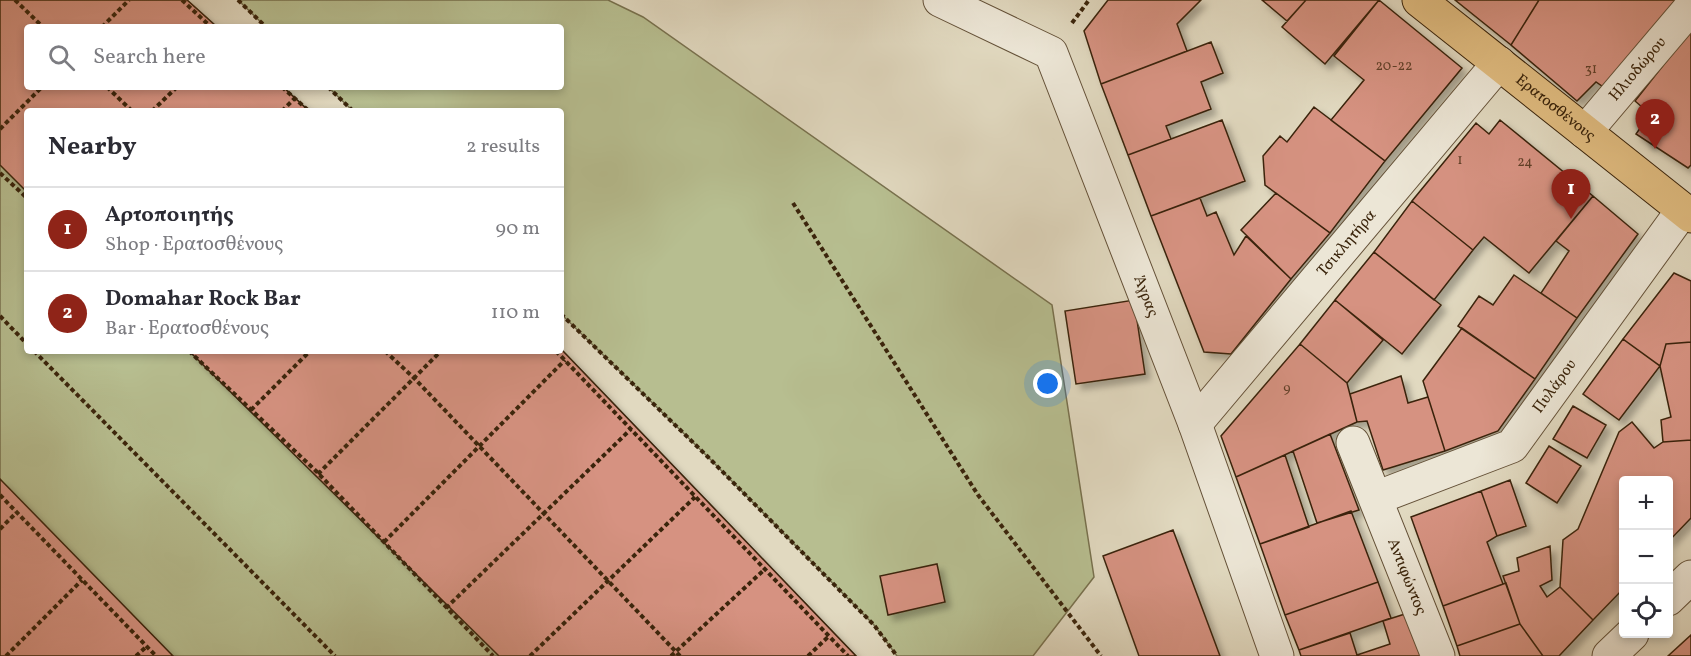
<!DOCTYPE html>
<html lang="en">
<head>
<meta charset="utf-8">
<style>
	body { margin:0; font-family:Vollkorn,serif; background:#f2f2f3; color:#2b2b33 }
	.controls { position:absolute; right:18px; bottom:18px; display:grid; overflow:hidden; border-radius:6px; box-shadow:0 3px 9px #0003 }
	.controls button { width:54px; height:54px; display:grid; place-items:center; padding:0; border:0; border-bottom:2px solid #e1e1e2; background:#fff; color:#2b2b33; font:30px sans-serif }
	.you { position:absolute; left:1048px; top:384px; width:21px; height:21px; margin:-15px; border:4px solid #fff; border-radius:50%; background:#1a73e8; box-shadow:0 0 0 9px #1a73e833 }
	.badge { display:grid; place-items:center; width:39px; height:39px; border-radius:50%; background:#8f2418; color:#fff; font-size:20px; font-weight:700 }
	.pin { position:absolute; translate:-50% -50px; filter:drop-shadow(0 2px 3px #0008) }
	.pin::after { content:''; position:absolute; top:32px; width:21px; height:18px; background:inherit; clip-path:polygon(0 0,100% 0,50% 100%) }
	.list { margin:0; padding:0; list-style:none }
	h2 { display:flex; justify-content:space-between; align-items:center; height:78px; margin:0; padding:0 24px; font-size:26px }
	h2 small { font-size:20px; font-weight:400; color:#7c7c81 }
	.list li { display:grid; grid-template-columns:39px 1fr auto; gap:18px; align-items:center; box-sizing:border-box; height:84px; padding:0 24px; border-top:2px solid #e1e1e2 }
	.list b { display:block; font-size:22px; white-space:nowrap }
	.list p { margin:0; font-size:20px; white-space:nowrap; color:#7c7c81 }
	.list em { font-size:20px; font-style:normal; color:#7c7c81 }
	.icon { flex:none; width:33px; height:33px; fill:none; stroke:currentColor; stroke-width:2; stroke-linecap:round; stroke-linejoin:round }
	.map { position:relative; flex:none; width:1691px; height:656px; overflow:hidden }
	.search { position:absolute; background:#fff; box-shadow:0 3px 9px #0003; left:24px; top:24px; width:540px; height:66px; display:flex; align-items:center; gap:15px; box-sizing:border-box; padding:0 21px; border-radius:6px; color:#7c7c81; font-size:22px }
	.panel { position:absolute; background:#fff; box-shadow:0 3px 9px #0003; left:24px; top:108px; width:540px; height:246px; border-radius:6px }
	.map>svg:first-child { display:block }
	.green { fill:#b7be90; stroke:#78714e; stroke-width:1.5 }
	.building { fill:#d69281; stroke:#3a240b; stroke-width:1.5; filter:url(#shadow) }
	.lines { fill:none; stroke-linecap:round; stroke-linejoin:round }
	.minor-casing { stroke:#645138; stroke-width:35 }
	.major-casing { stroke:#3a240b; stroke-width:35 }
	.path { stroke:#3a240b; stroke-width:4; stroke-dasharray:4.5 3; stroke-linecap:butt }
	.minor { stroke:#ece6d6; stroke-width:33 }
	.major { stroke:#e0bc80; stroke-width:33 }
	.labels { text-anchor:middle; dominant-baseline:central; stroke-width:5; stroke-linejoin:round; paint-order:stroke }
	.number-label { font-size:14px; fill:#614028 }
	.street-label { font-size:16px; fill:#3a240b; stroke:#ece6d6 }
</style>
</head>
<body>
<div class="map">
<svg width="1691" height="656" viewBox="0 0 1691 656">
	<defs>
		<filter id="shadow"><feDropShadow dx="5.5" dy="5.5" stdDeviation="3" flood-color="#0004"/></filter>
	</defs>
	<rect width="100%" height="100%" fill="#e1d9c0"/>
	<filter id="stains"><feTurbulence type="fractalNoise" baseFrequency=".00333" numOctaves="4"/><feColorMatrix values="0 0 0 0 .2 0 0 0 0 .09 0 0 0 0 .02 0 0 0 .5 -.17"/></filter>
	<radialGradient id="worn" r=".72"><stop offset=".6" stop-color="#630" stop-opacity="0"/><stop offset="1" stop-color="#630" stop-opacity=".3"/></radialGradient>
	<path class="green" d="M0,0H187L217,27H27V87H283L309,111H27V351H561V349L856,656H0Z
		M238,0H608L643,17L1052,305L1094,577L1033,656H897L874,625L708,457L561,314V111H353L328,87H561V27H266Z"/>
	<path class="building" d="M0,0H187L217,27H27V87H283L309,111H27V192L0,165Z
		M1108,0H1201L1177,24L1187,51L1101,84L1084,31Z
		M1262,0H1306L1287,21Z
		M1306,0H1379L1325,64L1282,27Z
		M1379,0L1462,68L1385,161L1331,120L1364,80L1334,56Z
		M1455,0H1539L1511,45Z
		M1539,0H1691L1612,93L1596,82L1577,101L1511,45Z
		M1691,30V165L1688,168L1636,134L1650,114L1635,101Z
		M1211,42L1223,73L1201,82L1211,109L1166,126L1171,139L1128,155L1101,84Z
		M1314,107L1385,161L1330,233L1265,185L1263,156L1280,136L1287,142Z
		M1222,120L1245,181L1151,216L1128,155Z
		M1500,120L1593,196L1529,273L1484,237L1473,250L1412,201L1476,123L1489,134Z
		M1276,193L1330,233L1291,279L1241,230Z
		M1593,196L1638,234L1577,318L1541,293L1569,251L1556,241Z
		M1200,198L1207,216L1216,212L1234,255L1246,236L1291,279L1231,354L1204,352L1151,216Z
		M1412,201L1473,250L1434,300L1374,252Z
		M1374,252L1441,305L1402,354L1335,300Z
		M1674,273L1691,281V342L1666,344L1660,366L1623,339Z
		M1514,275L1577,318L1535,379L1458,326L1479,296L1493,305Z
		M1134,300L1145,374L1076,384L1065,311Z
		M1335,300L1383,340L1347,383L1300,344Z
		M1462,328L1535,379L1498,431L1445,451L1423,381Z
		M1623,339L1660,366L1619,420L1583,394Z
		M1691,342V440L1663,442L1661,420L1671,417L1660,366L1666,344Z
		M1300,344L1347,383L1357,422L1236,477L1221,436Z
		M561,349L856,656H499L189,351H561Z
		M1401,376L1408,403L1428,397L1445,451L1383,470L1367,421L1357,422L1350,394Z
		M1573,406L1606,425L1587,458L1553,439Z
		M1632,422L1654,448L1663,442L1691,440V518L1668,542V480H1624V588L1593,620L1560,587L1563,540L1578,529L1619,432Z
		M1330,434L1359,510L1317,523L1293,451Z
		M1549,446L1581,466L1557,503L1526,483Z
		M1285,455L1309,527L1260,544L1236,477Z
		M0,479L173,656H0Z
		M1510,480L1526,526L1497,536L1481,491Z
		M1481,491L1497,536L1487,542L1503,584L1443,606L1411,517Z
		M1351,511L1378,582L1285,615L1260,544Z
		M1173,530L1220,656H1139L1103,556Z
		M1550,546L1552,580L1540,586L1547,597L1560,587L1593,620L1559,656H1543L1520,624L1503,576L1519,571L1517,558Z
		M937,564L945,602L888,615L880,576Z
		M1378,582L1391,618L1299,650L1285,615Z
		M1506,583L1520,624L1457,646L1443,606Z
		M1408,613L1422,656H1301L1299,650L1350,633L1357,655L1390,644L1383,621Z
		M1520,624L1543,656H1460L1457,646Z
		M1691,635V656H1668Z"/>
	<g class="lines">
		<g class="minor-casing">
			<g id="minor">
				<path id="s1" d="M940,0L1051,53L1195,424L1277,656"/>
				<path id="s2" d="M1585,132L1691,7"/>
				<path id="s3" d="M1195,424L1499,63"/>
				<path id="s4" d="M1353,443L1438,656"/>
				<path id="s5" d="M1376,498L1512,446L1683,210"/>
				<path d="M1668,599L1691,577"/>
				<path d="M1609,656L1632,634"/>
			</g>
		</g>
		<g class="major-casing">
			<g id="major">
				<path id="s6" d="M1419,0L1691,216"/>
			</g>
		</g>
		<path class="path" d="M15,0L43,27
			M182,0L211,27
			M238,0L266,27
			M1072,23L1089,0
			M102,27L129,0
			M107,87L132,111
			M282,87L309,111
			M328,87L353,111
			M152,111L177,87
			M282,111L295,98
			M0,129L42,87
			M0,173L27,198
			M793,203L978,495L1101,656
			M561,314L708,457L874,625L897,656
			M0,316L27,344
			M34,351L335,656
			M189,351L316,471L493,656
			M385,351L414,378L680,656
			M556,351L848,656
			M251,410L310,351
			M318,474L441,351
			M0,495L156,656
			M0,529L16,513
			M384,542L565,360
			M446,608L631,429
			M6,656L82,580
			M136,656L146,647
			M530,656L695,497
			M671,656L765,569
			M808,656L829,636"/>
		<use href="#minor" class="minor"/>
		<use href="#major" class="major"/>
	</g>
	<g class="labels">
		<g class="number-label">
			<text x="1394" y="66">20-22</text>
			<text x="1591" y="69">31</text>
			<text x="1460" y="160">1</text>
			<text x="1525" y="162">24</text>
			<text x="1287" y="388">9</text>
		</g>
		<g class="street-label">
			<text stroke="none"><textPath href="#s2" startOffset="82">Ηλιοδώρου</textPath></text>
			<text stroke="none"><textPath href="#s6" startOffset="174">Ερατοσθένους</textPath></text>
			<text stroke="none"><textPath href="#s3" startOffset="236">Τσικλητήρα</textPath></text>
			<text stroke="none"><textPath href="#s1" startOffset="384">Άγρας</textPath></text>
			<text stroke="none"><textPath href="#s5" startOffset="219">Πυλάρου</textPath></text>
			<text stroke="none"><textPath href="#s4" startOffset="144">Αντιφώντος</textPath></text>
		</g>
	</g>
	<rect width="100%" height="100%" filter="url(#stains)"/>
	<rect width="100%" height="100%" fill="url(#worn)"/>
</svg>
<div class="controls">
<button>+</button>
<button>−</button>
<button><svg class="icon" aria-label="locate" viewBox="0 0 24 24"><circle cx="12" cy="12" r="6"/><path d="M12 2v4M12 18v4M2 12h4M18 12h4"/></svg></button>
</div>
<div class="you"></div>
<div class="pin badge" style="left:1571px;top:219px">1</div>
<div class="pin badge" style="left:1655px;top:149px">2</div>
<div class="search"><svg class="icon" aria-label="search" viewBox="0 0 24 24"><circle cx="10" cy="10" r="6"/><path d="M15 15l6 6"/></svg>Search here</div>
<section class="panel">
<h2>Nearby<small>2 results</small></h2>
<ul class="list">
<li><span class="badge">1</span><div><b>Αρτοποιητής</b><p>Shop · Ερατοσθένους</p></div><em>90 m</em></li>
<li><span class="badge">2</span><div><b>Domahar Rock Bar</b><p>Bar · Ερατοσθένους</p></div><em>110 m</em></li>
</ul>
</section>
</div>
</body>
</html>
